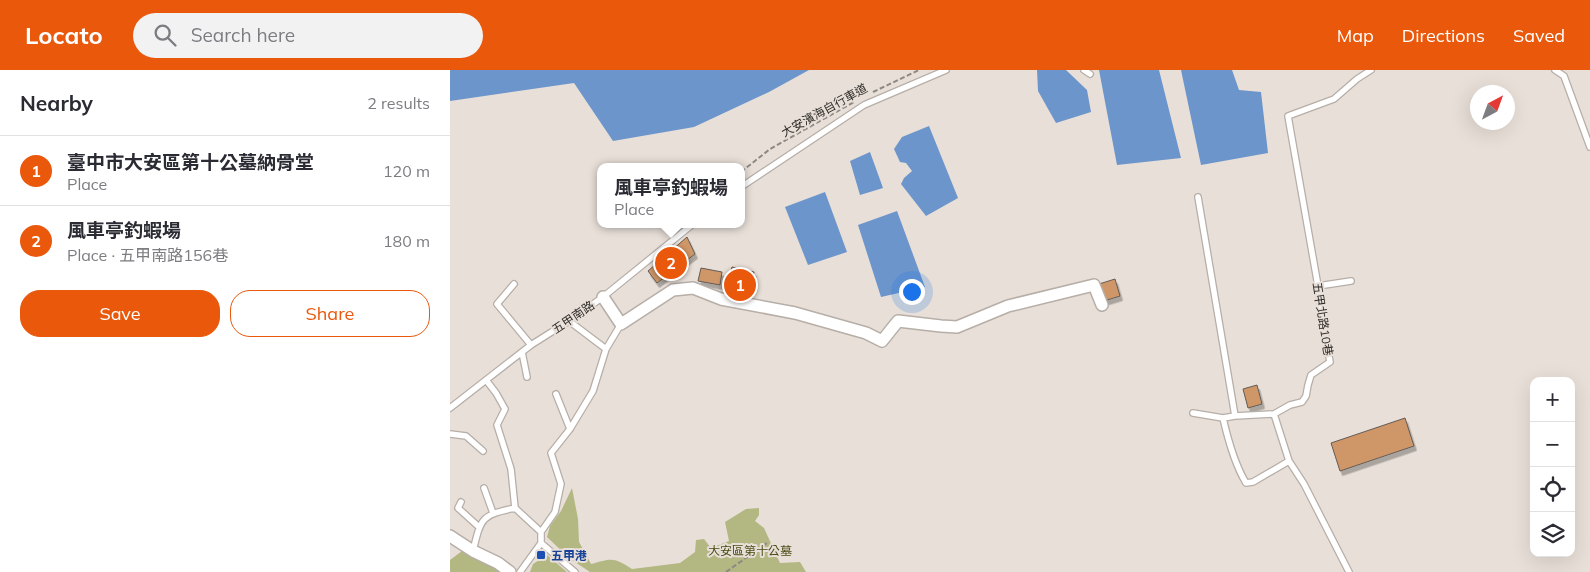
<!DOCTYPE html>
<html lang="en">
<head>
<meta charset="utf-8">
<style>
	body { margin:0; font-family:Mulish,"Noto Sans TC",sans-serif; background:#f2f2f3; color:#2b2b33 }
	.controls { position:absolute; right:15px; bottom:15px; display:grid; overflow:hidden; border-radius:10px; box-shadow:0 5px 20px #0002 }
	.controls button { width:45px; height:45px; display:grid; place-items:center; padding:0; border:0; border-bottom:1px solid #e1e1e2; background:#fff; color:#2b2b33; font:25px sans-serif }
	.compass { position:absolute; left:1020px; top:15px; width:45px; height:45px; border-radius:50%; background:#fff; box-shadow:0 5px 20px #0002; rotate:41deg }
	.you { position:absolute; left:461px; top:221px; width:18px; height:18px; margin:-12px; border:4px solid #fff; border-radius:50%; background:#1a73e8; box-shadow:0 0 0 8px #1a73e833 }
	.badge { display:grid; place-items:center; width:32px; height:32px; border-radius:50%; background:#ea580c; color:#fff; font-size:16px; font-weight:700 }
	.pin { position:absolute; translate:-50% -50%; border:2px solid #fff; box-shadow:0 1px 5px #0006 }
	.popup { position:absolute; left:147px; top:93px; width:148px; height:65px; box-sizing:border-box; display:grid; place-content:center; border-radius:10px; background:#fff; filter:drop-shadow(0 1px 4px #0005); font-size:16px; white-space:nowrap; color:#7c7c81 }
	.popup b { font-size:19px; color:#2b2b33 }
	.popup::after { content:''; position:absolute; left:50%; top:100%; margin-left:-10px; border:10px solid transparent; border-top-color:#fff }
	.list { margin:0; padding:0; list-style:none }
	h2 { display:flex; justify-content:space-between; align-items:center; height:65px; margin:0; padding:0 20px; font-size:21px }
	h2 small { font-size:16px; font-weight:400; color:#7c7c81 }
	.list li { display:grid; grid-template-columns:32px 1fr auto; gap:15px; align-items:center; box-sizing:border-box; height:70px; padding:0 20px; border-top:1px solid #e1e1e2 }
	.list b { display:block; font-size:19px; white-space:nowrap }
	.list p { margin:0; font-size:16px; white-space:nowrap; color:#7c7c81 }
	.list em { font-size:16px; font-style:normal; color:#7c7c81 }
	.actions { display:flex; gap:10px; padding:15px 20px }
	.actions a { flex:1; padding:11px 0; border:1px solid #ea580c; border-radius:20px; text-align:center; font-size:18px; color:#ea580c }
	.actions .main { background:#ea580c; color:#fff }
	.icon { flex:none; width:28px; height:28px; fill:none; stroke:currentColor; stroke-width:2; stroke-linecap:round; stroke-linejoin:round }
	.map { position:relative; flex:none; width:1140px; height:502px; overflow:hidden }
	header { display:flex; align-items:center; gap:30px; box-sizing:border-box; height:70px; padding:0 25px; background:#ea580c; color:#fff }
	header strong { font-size:24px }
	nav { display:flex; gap:28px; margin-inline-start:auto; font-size:18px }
	.search { width:350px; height:45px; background:#f2f2f3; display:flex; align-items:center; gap:12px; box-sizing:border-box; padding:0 18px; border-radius:28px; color:#7c7c81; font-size:19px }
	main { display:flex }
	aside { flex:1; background:#fff }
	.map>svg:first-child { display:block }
	.green { fill:#b3b782 }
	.water { fill:#6b95cb }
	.building { fill:#cf9668; stroke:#635b55; filter:url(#shadow) }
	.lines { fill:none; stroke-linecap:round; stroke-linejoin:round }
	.service-casing { stroke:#b6aea7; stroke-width:8 }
	.minor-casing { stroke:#b6aea7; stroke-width:14 }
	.path { stroke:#8e8883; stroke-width:2; stroke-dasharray:5 2.5; stroke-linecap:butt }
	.service { stroke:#fff; stroke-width:5.5 }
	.minor { stroke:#fff; stroke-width:11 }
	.transit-dot { fill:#1a4fb4; stroke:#e8dfd8; stroke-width:2 }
	.labels { text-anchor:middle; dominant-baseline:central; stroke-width:4; stroke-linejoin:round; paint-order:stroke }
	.street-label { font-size:12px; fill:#302d2a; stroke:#e8dfd8 }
	.park-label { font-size:12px; fill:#494b15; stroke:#e8dfd8 }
	.transit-label { font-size:12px; font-weight:bold; fill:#164399; stroke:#e8dfd8; text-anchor:start }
</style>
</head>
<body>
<header>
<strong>Locato</strong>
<div class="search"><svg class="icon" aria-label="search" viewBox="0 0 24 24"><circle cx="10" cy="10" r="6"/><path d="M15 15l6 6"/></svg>Search here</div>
<nav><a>Map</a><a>Directions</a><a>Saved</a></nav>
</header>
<main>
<aside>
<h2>Nearby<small>2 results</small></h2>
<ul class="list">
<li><span class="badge">1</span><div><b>臺中市大安區第十公墓納骨堂</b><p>Place</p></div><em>120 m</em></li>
<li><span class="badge">2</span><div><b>風車亭釣蝦場</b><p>Place · 五甲南路156巷</p></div><em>180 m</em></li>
</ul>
<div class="actions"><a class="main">Save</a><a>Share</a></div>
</aside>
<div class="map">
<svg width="1140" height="502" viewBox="0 0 1140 502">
	<defs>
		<filter id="shadow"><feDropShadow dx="2.5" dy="4.5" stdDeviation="0" flood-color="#0004"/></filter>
	</defs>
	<rect width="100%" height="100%" fill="#e8dfd8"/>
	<path class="green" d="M122,418L128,449L129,472L141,494C162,488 164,487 182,499L230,493L245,482L246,470L254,469L261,478L279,471L275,452L296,439L309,438V445L305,451L314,458L330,493L350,492L356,502H140L119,488L97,467L100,456L111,441Z
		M12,481L56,502H0V490Z
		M97,485L117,502H80L83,494Z"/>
	<path class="water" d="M0,0H359L319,22L244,57L163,71L124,13L0,31Z
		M587,0H616L637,20L641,42L606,53L588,21Z
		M649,0H709L731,88L667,95Z
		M731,0H782L789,20L811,22L818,83L751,95Z
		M479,56L508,128L476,146L451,114L454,108L462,101L456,93L450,92L444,79L452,67Z
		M420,82L433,118L410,125L400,91Z
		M375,122L397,182L358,195L335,137Z
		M447,141L475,217L431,227L408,155Z"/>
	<path class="building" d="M237,167L245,184L207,213L198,201Z
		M282,197L304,202L298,231L275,227Z
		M251,198L272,202L270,215L248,211Z
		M665,209L670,226L654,231L649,214Z
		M807,315L812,334L798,338L793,319Z
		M955,348L964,376L890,401L881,373Z"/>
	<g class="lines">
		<g class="service-casing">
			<path id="service" d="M634,0L640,4
				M1105,0L1114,6L1140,77
				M291,117L414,35L496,0
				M748,127L785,346L824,344L840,335L852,332L856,326L858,315L861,305L880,292L871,242L868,216L838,46L884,29L907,9L921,0
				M64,214L47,234L81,275
				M868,216L901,211
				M119,251L156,279
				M72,282L77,307
				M36,310L46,323L55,339L47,355L61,399L65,438L91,462
				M106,324L120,359
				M0,338L81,275L119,251L153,227L243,154
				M743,343L773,348L785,346
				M824,344L839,391L854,414L899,502
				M773,348C778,370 784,393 796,413L803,412L839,391
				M0,364L16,366L33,381
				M34,418L43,443
				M11,432L8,438L29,457
				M91,473L125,502
				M23,481C31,448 31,445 65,438
				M70,502L91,473V462L105,442L111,414L101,383L120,359L143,321L156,279L171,254"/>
		</g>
		<g class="minor-casing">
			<path id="minor" d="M153,227L171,254L223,220L243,218L271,229L345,243L416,263L432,271L448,251L491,256L507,257L558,236L644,215L652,235
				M0,466L23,481L48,493L60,502"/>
		</g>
		<path class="path" d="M423,22L469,0
			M291,102L320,79L404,32
			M276,502L317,473"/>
		<use href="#service" class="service"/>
		<use href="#minor" class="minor"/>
	</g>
	<rect class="transit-dot" x="86" y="480" width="10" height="10" rx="2.5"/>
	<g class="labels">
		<g class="street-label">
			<text transform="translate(374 40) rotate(-29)">大安濱海自行車道</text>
			<text transform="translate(123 247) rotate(-34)">五甲南路</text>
			<text transform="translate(873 249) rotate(81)">五甲北路10巷</text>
		</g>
		<g class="park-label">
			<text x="300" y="480">大安區第十公墓</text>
		</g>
		<g class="transit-label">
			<text x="101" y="485">五甲港</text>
		</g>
	</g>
</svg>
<div class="controls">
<button>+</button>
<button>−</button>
<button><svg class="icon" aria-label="locate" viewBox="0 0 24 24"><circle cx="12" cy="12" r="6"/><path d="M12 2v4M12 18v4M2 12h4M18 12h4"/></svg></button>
<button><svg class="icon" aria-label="layers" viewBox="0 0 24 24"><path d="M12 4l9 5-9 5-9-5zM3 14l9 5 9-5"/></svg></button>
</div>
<svg class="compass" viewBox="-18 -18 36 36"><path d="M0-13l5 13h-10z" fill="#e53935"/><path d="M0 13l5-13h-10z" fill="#7c7c81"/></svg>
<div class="you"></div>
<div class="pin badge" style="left:290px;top:215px">1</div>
<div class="pin badge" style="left:221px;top:193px">2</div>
<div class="popup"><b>風車亭釣蝦場</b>Place</div>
</div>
</main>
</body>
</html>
